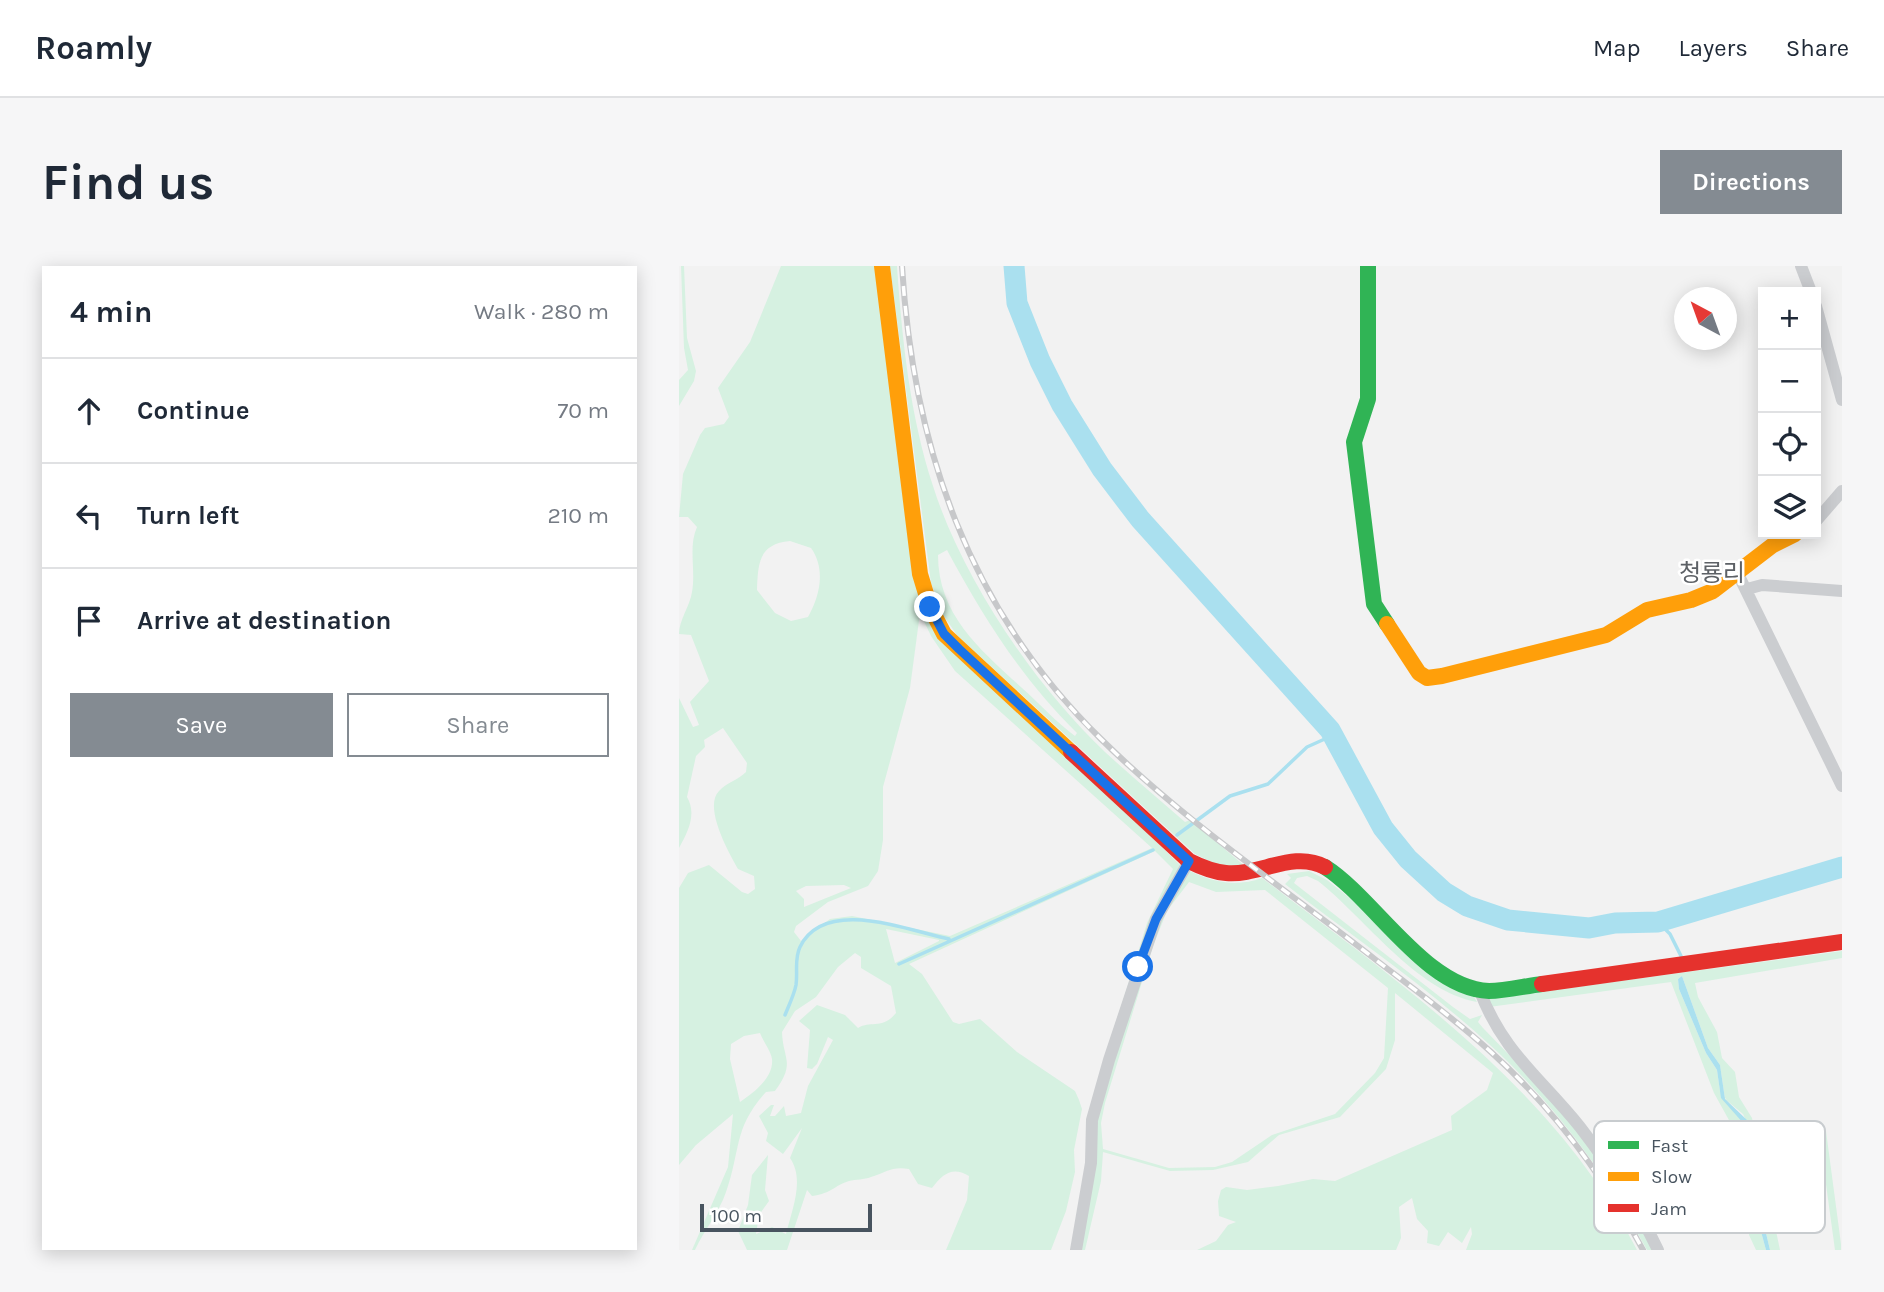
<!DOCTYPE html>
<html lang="en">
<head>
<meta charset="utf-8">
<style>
	body { margin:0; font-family:Karla,"Noto Sans KR",sans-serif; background:#f6f6f7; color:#1f2937 }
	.controls { position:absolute; right:21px; top:21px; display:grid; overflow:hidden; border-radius:0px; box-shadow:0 4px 18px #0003 }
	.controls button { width:63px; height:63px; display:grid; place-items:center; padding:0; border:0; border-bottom:2px solid #e0e1e3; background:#fff; color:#1f2937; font:35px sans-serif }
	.compass { position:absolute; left:995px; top:21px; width:63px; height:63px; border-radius:50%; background:#fff; box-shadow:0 4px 18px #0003; rotate:319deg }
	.scale { position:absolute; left:21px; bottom:18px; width:172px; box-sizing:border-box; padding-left:7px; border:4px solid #48545f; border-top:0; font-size:19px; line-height:24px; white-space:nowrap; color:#48545f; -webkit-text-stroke:5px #fff; paint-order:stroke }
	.stop { position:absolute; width:21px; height:21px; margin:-16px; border:5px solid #1a73e8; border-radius:50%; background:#fff }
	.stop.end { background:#1a73e8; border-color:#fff; box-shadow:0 2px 7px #0008 }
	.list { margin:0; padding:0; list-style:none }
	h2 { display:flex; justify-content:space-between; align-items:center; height:91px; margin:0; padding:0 28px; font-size:30px }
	h2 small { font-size:23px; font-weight:400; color:#747a83 }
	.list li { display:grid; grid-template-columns:46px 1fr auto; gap:21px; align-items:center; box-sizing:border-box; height:105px; padding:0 28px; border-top:2px solid #e0e1e3 }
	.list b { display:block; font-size:26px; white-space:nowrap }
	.list em { font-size:23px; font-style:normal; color:#747a83 }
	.actions { display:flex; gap:14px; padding:21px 28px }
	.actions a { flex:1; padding:16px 0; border:2px solid #848b92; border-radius:0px; text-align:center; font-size:24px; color:#848b92 }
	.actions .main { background:#848b92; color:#fff }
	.icon { flex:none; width:38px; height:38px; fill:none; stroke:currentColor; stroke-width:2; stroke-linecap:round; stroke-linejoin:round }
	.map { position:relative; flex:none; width:1163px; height:984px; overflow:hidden; border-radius:0px }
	header { display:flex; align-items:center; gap:42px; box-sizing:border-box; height:98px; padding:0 35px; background:#fff; border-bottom:2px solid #e0e1e3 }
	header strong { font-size:33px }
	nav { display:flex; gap:38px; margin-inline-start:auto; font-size:24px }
	.intro { display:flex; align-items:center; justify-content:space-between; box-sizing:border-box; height:168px; padding:0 42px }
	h1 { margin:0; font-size:49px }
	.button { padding:18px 32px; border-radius:0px; background:#848b92; color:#fff; font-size:24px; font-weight:700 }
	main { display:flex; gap:42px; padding:0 42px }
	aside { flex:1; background:#fff; border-radius:0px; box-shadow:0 4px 18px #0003 }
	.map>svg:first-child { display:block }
	.green { fill:#d6f1e1; fill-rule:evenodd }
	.water { fill:#aae0ef }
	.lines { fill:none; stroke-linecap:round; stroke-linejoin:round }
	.stream { stroke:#aae0ef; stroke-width:3.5 }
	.river { stroke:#aae0ef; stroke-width:21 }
	.street { stroke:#cbcdd0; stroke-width:12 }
	.fast { stroke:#30b455; stroke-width:16 }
	.slow { stroke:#ff9f0a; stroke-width:16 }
	.jam { stroke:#e5322d; stroke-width:16 }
	.rail-casing { stroke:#c7c8ca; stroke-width:6 }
	.rail { stroke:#fff; stroke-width:3.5; stroke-dasharray:10; stroke-linecap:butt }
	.route { stroke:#1a73e8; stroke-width:9 }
	.labels { text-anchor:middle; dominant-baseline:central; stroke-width:5; stroke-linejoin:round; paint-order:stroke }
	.quarter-label { font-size:24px; fill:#5d6166; stroke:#fff }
	.key { fill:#fff; stroke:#c8cccf; stroke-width:2 }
	.key-label { font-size:19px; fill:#48545f }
</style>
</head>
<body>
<header>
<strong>Roamly</strong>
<nav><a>Map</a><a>Layers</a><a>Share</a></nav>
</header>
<div class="intro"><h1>Find us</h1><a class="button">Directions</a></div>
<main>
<aside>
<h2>4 min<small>Walk · 280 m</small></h2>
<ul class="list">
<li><svg class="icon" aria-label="ahead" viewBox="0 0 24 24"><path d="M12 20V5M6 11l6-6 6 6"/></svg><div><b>Continue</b></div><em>70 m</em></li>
<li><svg class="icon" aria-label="left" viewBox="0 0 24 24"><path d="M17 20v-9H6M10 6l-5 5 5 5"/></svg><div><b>Turn left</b></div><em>210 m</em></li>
<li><svg class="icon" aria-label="arrive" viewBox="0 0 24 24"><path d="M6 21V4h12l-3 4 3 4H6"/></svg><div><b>Arrive at destination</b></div></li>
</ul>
<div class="actions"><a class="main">Save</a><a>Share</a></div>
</aside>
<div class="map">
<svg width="1163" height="984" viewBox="0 0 1163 984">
	<rect width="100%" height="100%" fill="#f2f2f2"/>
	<path class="green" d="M2,0H5L8,72L17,105L15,115L0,140V114L9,104L5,82Z
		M102,0H196L247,347L501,599L443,738L468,657L494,603L476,585L230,698L243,708L274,756L280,758L301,753L338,786L396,825L400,834L403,843L395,884L396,906L387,945L372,984H267L288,934L290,910C273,900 264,908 253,922L239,918L230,903C213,900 208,906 192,911C185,914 177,913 170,915C154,920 154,927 133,930L128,924L108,984H68L59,965L69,939L73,909L89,889L86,924L90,935L80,949L77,968L93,961L107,968C113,943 126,914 111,892L123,862L104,888L87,875L89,867L80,850L92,839H95L91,850H96L105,840L107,850L122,847L129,820L154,774L149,771L138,798L133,803L128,802L131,764L120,755L138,739L166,749L179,762C192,754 203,764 217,747L212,720L182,702V691L176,687L159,701L137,731L116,745L103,766C104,794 117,796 96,825L87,826C54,862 62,884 47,926C40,947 25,964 16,984H13L49,901L54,848L17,879L0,899V622L9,607L30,599L63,626L69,628L76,623L75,610L59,603C50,587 24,541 40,525C47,517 59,514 67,506L68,497L44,462L25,474L26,481L17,490L8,531C18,548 9,566 0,582V432L14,461L20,459L11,436L30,415L12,369L0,368C0,354 11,340 13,326C17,304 9,281 18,261L9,251H0L4,208L21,169L26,162L45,158L50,151L39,122L71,76ZM111,275L132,282C147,303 141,330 129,351L112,355L96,347L78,324C79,296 80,278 111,275ZM241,347L252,370L276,405L473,582L271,670L173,650L151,653L122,675L115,666L117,660L149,636L189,620L199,605L204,574V521L231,422ZM165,619L172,622L125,641V633L117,625L127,620ZM207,663L260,674V675L216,697ZM81,767C84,775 92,785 93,793C95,812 74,827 61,836L51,793L52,778L65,770Z
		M211,0H218C223,73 231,150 254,220C283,312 356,420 426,486C452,510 480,533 506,556L511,554L567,601L541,600L516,588L278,369L264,349L252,317ZM268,284C304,351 343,413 398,467L396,470C377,456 361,438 343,422C303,385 259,350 259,289Z
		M511,605C535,617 558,621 583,612C724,720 875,822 958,984H787L793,968L792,961L783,977L769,966L760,980L748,977L749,965L738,953L733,932L720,941L722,972L717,984H518L537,975L549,959L557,956L540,950L539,935L542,924L547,921L568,924L599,920L634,913L656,915L773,864L772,850L808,824L814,807L716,727V774L707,803L661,851L600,869L569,896L534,904L491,905L424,886L422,915L406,984H400L417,860L460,707L496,623ZM510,616L537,626L586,624L709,722L705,792L696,807L656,848L593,869L553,896L536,901L490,902L424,883L422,857L426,837L474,680L488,645Z
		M630,605L648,614L795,731L798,736C737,725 686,652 639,615L628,610L618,612L615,617L774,741L791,753L803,749L799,756L804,762L875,835L945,928L974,984H968C927,908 875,837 811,779C747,720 674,671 606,618L612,612L608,608Z
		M1163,685V692L1016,717L1019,731L1038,766L1043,792L1056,806L1060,831L1073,852L1101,984H1091L1073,908L1066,897L1070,861L1064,848L1046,833L1041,799L1029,782L1003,710L999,713L1000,723L1027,787L1038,804L1041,825L1065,858L1062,890L1087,984H1077L1070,969L1068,928L1056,897V865L1035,827L992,716L810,741L809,733Z
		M1147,865L1162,978V984H1156L1142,882L1140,868Z"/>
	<path class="water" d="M1003,710L1029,782L1041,799L1046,833L1069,855L1066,897L1073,908L1091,984H1087L1063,895L1065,858L1042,832L1038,804L1027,787L1000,723L999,713Z"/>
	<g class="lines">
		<path class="stream" d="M498,569L551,530L589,518L628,481L648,472L651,464
			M979,656L991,668L1002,690
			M220,698L474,584
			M106,749C110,739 115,729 117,719C119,706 115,693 121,681C146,630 230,665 270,673"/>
		<path class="river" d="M335,0L338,37L361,95L383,139L423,203L461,253L651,464L704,562L729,593L765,626L788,640L829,654L910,662L936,657L979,656L1163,601"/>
		<path class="street" d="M1122,0L1132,26
			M1137,40L1163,134
			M1137,255L1163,225
			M1059,308L1163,520
			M1068,323L1083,319L1163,325
			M800,723C824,787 861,811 901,861C931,900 958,940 979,984
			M397,984L412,897L413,854L430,794L477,653L510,595"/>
		<path class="fast" d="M689,0V133L675,176L695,338L708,358
			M646,601C695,632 747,723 810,725C827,725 846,720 863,718"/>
		<path class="slow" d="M203,0L241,308L251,341L265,368L392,486
			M708,358L740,407L748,412L763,410L927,369L968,344L1012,334L1034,325L1094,279L1116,268"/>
		<path class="jam" d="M392,486L510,595C522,601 534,606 547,607C581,610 614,584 646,601
			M863,718L1163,676"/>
		<g class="rail-casing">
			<path id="rail" d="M223,0C234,181 290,344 422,473C505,555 605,622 697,694C736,724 776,753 812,786C874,842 925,911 964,984"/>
		</g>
		<use href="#rail" class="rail"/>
	</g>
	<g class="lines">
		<path class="route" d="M251,341L265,368L280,383L510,595L477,653L459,701"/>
	</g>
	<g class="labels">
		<g class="quarter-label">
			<text x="1033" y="307">청룡리</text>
		</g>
	</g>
	<rect x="915" y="855" width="231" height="112" rx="10" class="key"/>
	<rect x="929" y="875" width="31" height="8" fill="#30b455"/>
	<rect x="929" y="906" width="31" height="9" fill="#ff9f0a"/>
	<rect x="929" y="938" width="31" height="8" fill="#e5322d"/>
	<g class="key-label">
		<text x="972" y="886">Fast</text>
		<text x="972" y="917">Slow</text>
		<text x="972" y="949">Jam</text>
	</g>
</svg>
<div class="controls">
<button>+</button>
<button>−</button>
<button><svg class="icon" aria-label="locate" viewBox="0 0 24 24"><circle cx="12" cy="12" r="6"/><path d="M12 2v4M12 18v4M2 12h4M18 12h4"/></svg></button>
<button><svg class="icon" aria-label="layers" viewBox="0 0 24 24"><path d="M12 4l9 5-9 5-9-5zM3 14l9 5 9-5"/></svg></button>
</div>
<svg class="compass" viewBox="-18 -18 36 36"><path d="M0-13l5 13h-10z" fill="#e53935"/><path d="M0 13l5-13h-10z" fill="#747a83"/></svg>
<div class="scale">100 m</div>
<div class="stop" style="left:459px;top:701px"></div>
<div class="stop end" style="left:251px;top:341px"></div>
</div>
</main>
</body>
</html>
